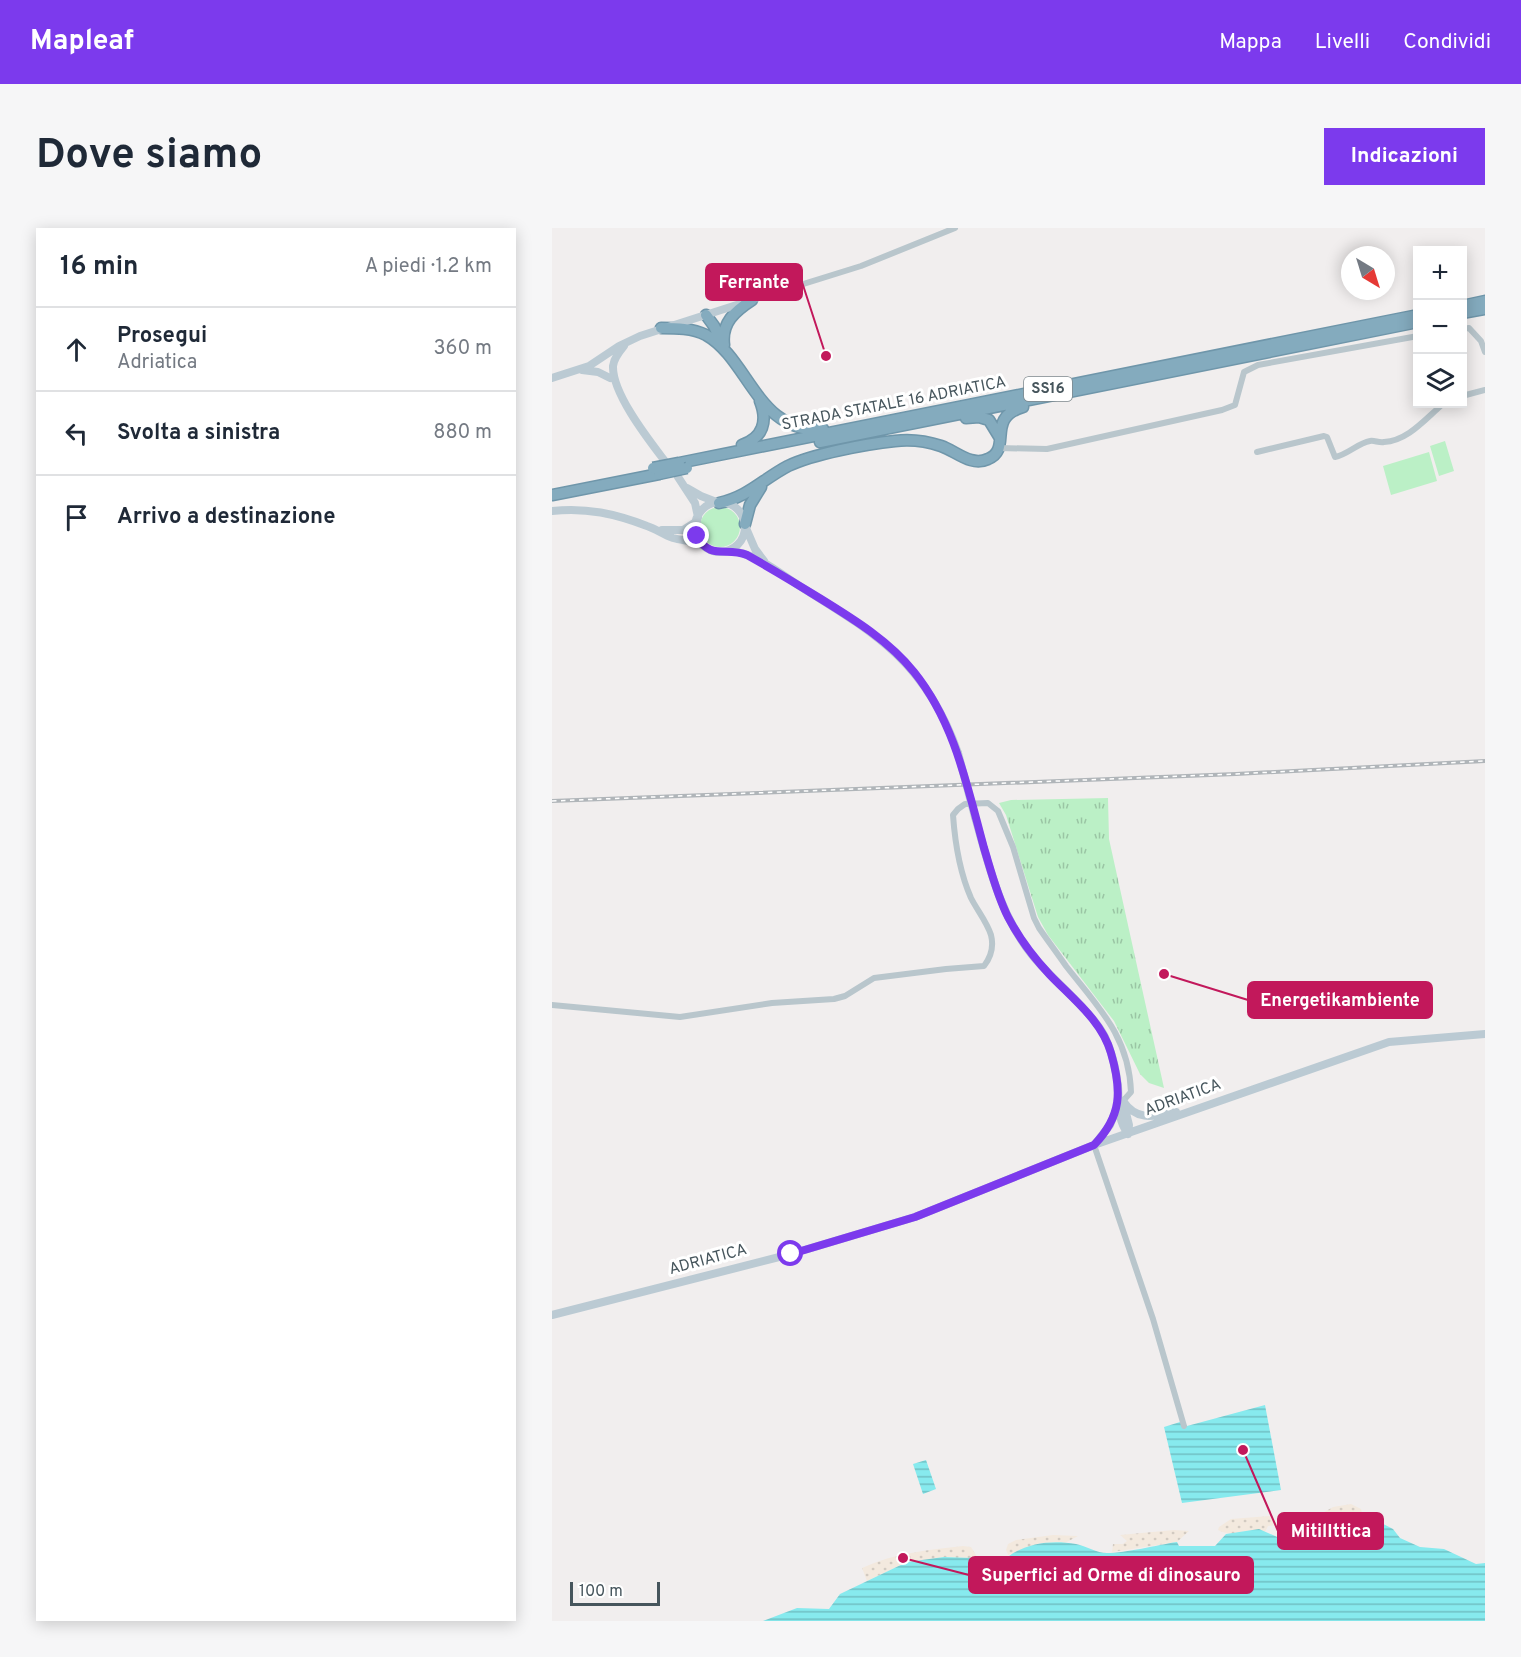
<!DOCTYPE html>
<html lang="it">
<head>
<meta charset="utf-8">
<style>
	body { margin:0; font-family:Overpass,sans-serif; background:#f6f6f7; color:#1f2937 }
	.controls { position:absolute; right:18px; top:18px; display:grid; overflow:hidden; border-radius:0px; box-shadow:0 3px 15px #0003 }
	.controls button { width:54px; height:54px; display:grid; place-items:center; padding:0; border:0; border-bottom:2px solid #e0e1e3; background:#fff; color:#1f2937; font:30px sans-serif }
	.compass { position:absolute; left:789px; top:18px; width:54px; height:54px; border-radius:50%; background:#fff; box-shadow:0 3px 15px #0003; rotate:142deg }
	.scale { position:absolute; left:18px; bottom:15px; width:90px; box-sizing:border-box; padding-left:6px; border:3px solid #46555c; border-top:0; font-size:16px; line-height:21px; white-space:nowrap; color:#46555c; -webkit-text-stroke:4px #fff; paint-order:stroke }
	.stop { position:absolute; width:18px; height:18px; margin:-14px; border:4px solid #7c3aed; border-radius:50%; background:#fff }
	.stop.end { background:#7c3aed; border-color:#fff; box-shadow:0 2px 6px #0008 }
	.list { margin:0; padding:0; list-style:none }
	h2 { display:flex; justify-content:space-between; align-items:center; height:78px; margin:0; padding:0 24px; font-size:26px }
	h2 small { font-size:20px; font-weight:400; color:#747a83 }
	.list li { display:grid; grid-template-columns:39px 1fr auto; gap:18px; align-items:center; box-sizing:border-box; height:84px; padding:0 24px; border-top:2px solid #e0e1e3 }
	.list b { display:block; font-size:22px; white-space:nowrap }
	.list p { margin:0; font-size:20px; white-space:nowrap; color:#747a83 }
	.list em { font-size:20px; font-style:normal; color:#747a83 }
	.icon { flex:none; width:33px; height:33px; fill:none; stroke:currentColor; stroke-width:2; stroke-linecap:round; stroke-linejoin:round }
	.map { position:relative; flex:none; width:933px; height:1393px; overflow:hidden; border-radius:0px }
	header { display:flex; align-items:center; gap:36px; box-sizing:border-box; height:84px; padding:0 30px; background:#7c3aed; color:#fff }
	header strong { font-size:28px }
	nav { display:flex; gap:33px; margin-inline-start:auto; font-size:21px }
	.intro { display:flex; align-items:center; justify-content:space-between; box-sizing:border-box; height:144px; padding:0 36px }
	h1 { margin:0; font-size:42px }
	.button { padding:15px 27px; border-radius:0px; background:#7c3aed; color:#fff; font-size:21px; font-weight:700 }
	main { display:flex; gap:36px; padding:0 36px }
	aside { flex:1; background:#fff; border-radius:0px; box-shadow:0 3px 15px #0003 }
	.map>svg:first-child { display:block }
	.grass { fill:url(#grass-tufts) }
	.sand { fill:url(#sand-dots) }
	.garden { fill:#bbf0c6 }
	.water { fill:url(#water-rules) }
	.pier { fill:#f1eeee }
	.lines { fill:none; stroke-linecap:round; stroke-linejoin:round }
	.highway-casing { stroke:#6f96aa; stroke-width:13 }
	.street { stroke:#b9c6cc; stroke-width:6 }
	.secondary { stroke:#bbcad3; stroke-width:8 }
	.highway { stroke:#84abbe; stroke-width:10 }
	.rail-casing { stroke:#b0b5b9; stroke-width:4 }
	.rail { stroke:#fff; stroke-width:1.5; stroke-dasharray:4.5; stroke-linecap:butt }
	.highway-bridge-casing { stroke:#6f96aa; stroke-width:13; stroke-linecap:butt }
	.secondary-bridge { stroke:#bbcad3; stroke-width:8 }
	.highway-bridge { stroke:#84abbe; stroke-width:10 }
	.route { stroke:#7c3aed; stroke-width:8 }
	.labels { text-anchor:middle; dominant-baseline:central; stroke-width:6; stroke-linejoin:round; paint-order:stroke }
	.shield { fill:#fff; stroke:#7e888d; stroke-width:1.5 }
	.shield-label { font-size:15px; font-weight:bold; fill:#46555c }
	.street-label { font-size:16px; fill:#46555c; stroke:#fff }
	.leader { fill:none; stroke:#c2185b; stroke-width:2 }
	.callout-dot { fill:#c2185b; stroke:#fff; stroke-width:2 }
	.callout { fill:#c2185b; stroke:#c2185b; stroke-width:2 }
	.callout-label { font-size:18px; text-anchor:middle; font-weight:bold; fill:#fff }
</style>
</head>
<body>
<header>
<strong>Mapleaf</strong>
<nav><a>Mappa</a><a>Livelli</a><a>Condividi</a></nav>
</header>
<div class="intro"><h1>Dove siamo</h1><a class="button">Indicazioni</a></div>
<main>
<aside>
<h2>16 min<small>A piedi · 1.2 km</small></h2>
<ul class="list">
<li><svg class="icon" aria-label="ahead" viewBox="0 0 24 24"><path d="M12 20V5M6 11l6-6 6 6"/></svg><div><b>Prosegui</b><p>Adriatica</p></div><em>360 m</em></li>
<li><svg class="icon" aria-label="left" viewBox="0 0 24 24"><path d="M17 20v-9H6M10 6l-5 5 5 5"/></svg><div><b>Svolta a sinistra</b></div><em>880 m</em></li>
<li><svg class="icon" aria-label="arrive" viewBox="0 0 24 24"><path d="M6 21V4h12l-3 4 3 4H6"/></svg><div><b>Arrivo a destinazione</b></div></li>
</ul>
</aside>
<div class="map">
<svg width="933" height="1393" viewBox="0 0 933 1393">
	<defs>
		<pattern id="grass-tufts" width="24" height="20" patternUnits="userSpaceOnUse" patternTransform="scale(1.5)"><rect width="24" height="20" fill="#bbf0c6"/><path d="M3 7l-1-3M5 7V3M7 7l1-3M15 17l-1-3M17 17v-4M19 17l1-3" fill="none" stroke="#9ac5a4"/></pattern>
		<pattern id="sand-dots" width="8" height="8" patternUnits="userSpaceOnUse" patternTransform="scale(1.5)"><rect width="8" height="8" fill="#f3e9de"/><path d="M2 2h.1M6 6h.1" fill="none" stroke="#d2cac1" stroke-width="1.8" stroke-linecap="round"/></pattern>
		<pattern id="water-rules" width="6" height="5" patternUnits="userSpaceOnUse" patternTransform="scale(1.5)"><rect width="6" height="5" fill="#87eaee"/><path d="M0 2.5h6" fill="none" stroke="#70c0c4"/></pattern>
	</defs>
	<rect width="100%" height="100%" fill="#f1eeee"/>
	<path class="grass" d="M556,570L557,611L612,860L597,855L588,846L562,793L496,707L486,689L454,587L447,575L459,572Z"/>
	<path class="sand" d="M799,1276L809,1281L810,1285L765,1295L762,1290L781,1279Z
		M717,1288L726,1297L716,1298L713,1304C698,1297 682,1311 666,1302L667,1299L679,1291Z
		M622,1302L637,1303L625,1314L560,1324L561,1316H571L575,1313L568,1307Z
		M501,1307L526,1308L513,1315H488L456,1327L454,1322L456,1316L464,1312Z
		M411,1318L419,1319L432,1340L430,1343L419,1330L355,1334L315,1353L310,1340C342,1325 376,1322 411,1318Z"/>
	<path class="garden" d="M893,213L902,243L887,248L878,218Z
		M877,224L885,253L839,267L831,238Z
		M148 299a20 20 0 1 1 40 0a20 20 0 1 1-40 0Z"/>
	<path class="water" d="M713,1177L729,1262L630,1275L612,1199L628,1194L635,1198Z
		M374,1232L384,1261L371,1266L361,1236Z
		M810,1285L841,1301L848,1310L868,1319L892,1321L924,1336L933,1335V1393H211L245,1380L277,1381L288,1366L355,1334L392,1329L420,1330L430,1343V1359L434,1362C445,1322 485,1309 524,1316C534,1318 545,1325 555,1325C574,1325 605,1317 625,1314L627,1318H663L674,1306L707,1301L732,1312L757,1309L765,1295Z"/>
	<path class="pier" d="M455,1324L456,1327L437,1351L434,1363L430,1359V1343L432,1340L433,1352Z"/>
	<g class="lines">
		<g class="highway-casing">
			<path id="highway" d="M910,78L933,73
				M910,85L933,81
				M154,87L162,98L170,115
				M109,100C124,100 140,100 154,107C197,131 206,207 271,201
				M172,117C169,95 183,83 200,72
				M414,190L427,189L437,192L448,210
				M268,214L866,94
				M190,217C211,210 216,193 208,173
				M127,235L866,87
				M0,267L107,246
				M167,275C196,269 211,251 236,238C261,226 314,216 343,213C359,211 374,213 389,218C404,223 419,239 436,231C461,221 433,190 471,179
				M193,296L198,277L209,259"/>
		</g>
		<path class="street" d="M200,72L309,38L403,0
			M910,101L917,100L929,113L933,124
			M910,168L933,162
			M447,220L495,221L670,182L683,177L692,144L706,137L866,108
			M705,224L772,208L775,209L783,229C795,227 806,215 818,213C822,212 827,215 832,214C856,213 874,190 891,176
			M0,777L128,789L220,775L282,771L293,768L322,750L394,741L432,738C439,729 442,719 439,707C435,694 425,682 419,670C408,645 403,615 401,587L406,581L413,576L436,575L446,583L461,619L482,690L487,700C496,713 505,725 514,738C546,779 577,808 579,864L571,873
			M542,917L601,1091L632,1198"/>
		<path class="secondary" d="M72,118C67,124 62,130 61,138C60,165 96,211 112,232
			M30,142L46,144L58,150
			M0,150L37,138L67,118L88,108L194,74
			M126,249L143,275L146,289
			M135,260L149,268L167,275
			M143 299a25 25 0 1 1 50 0a25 25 0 1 1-50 0Z
			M0,283C34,279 64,286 95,298C104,301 112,307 121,310C131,313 141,312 152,318
			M194,300L203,321L212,333
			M110,302H131L145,293
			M177,323C202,324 226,344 246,357C323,405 374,434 406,525
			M423,589C437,638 448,687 480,727C500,752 540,783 553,809C560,824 564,841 566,858C567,875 565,891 576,906
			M571,873C585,894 603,888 624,884
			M572,877L577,897L576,906
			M544,915L558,897L565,880
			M0,1087L239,1026L363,989L542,917L837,814L933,806"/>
		<use href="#highway" class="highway"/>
		<g class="rail-casing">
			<path id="rail" d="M0,573L684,546L933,533"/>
		</g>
		<use href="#rail" class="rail"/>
		<g class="highway-bridge-casing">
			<path id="highway-bridge" d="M101,240L127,235
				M107,246L135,240"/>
		</g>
		<path class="secondary-bridge" d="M406,525L423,589"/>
		<use href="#highway-bridge" class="highway-bridge"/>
	</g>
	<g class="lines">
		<path class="route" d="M145,308C158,333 175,318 195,327C220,341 245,356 269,371C303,392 337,413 362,444C403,495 415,558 432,620C439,643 445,667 456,689C467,710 482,730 498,747C521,771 550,793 559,825C570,863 570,888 542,917L363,989L239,1026"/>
	</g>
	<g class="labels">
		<rect class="shield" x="472" y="149" width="48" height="24" rx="4.5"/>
		<g class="shield-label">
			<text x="496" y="161">SS16</text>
		</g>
		<g class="street-label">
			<text transform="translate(342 176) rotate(-11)">STRADA STATALE 16 ADRIATICA</text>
			<text transform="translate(631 870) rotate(-20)">ADRIATICA</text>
			<text transform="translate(156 1032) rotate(-15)">ADRIATICA</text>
		</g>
	</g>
	<path class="leader" d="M274 128L250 54M612 746L696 772M691 1222L726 1303M351 1330L417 1347"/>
	<g class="callout-dot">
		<circle cx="274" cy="128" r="6"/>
		<circle cx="612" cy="746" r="6"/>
		<circle cx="691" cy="1222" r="6"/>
		<circle cx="351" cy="1330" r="6"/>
	</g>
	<g class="callout">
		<rect x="154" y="36" width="96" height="36" rx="6"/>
		<rect x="696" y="754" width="184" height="36" rx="6"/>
		<rect x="726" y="1285" width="105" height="36" rx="6"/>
		<rect x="417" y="1329" width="284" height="36" rx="6"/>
	</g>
	<g class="callout-label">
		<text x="202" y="60">Ferrante</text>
		<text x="788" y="778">Energetikambiente</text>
		<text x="779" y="1309">MitilIttica</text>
		<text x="559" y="1353">Superfici ad Orme di dinosauro</text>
	</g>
</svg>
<div class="controls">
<button>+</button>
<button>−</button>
<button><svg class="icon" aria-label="layers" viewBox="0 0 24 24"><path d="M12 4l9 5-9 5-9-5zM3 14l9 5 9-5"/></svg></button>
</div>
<svg class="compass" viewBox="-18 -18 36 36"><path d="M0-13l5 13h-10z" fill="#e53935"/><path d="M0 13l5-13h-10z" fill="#747a83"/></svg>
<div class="scale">100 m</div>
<div class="stop" style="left:239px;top:1026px"></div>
<div class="stop end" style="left:145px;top:308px"></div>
</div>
</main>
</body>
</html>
